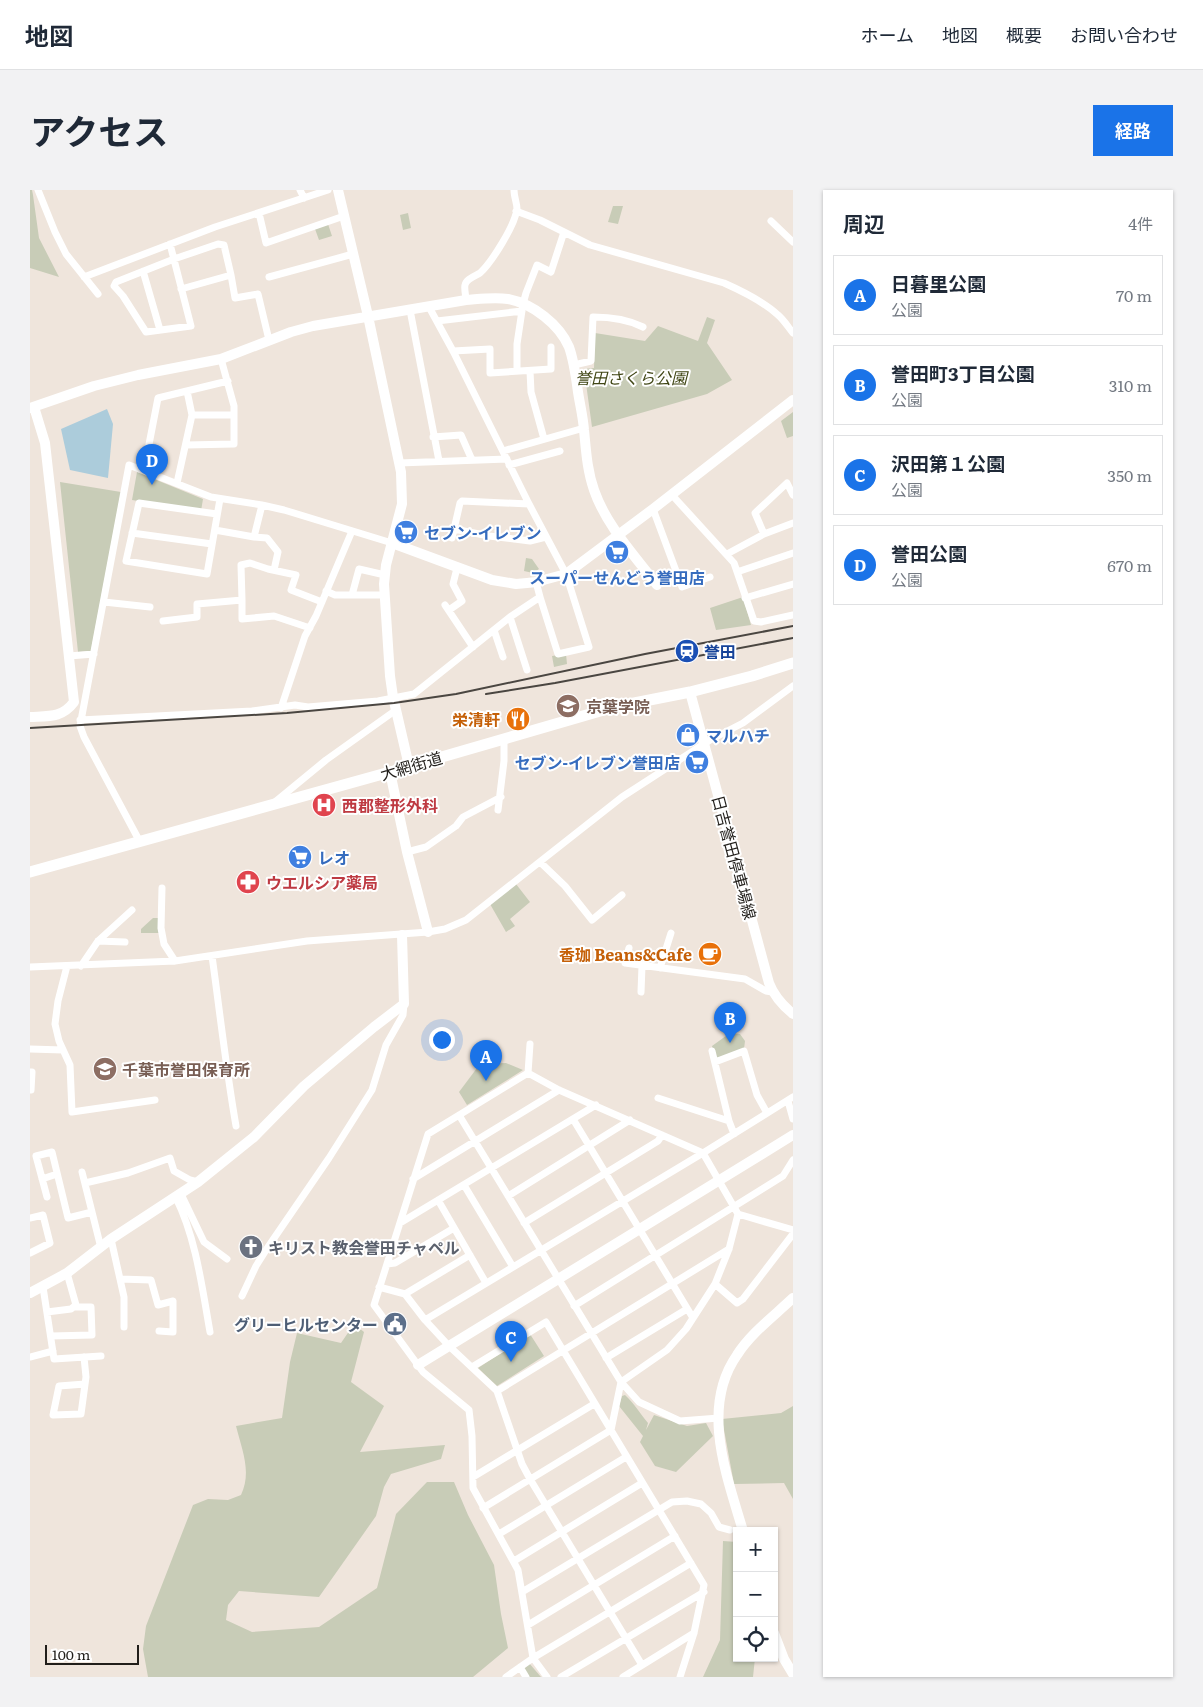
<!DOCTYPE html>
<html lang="ja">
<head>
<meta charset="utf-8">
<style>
	body { margin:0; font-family:Literata,"Noto Sans JP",serif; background:#f2f2f3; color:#1f2937 }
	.controls { position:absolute; right:15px; bottom:15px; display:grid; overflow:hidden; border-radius:0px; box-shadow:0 1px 4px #0004 }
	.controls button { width:45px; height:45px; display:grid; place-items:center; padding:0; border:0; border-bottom:1px solid #e0e1e3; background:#fff; color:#1f2937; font:25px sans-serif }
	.scale { position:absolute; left:15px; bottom:12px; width:94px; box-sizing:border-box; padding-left:5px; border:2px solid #211e1a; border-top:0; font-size:14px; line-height:18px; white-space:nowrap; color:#211e1a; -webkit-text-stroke:4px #fff; paint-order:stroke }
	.you { position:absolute; left:411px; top:849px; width:18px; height:18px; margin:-12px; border:4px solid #fff; border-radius:50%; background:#1a73e8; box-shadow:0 0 0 8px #1a73e833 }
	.badge { display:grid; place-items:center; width:32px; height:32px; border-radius:50%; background:#1a73e8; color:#fff; font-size:16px; font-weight:700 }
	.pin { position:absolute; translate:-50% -41px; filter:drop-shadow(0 1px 2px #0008) }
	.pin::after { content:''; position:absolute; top:26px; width:18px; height:15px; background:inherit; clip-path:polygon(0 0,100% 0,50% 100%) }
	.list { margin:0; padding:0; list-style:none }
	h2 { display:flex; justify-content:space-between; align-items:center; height:65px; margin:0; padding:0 20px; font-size:21px }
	h2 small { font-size:16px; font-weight:400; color:#747a83 }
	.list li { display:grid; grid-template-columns:32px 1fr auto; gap:15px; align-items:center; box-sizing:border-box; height:80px; margin:0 10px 10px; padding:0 10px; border:1px solid #e0e1e3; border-radius:0px }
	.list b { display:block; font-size:19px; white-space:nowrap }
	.list p { margin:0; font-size:16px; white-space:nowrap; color:#747a83 }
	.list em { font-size:16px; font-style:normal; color:#747a83 }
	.icon { flex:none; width:28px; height:28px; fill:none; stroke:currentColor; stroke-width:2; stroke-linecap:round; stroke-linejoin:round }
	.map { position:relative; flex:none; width:763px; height:1487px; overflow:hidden; border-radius:0px }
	header { display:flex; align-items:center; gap:30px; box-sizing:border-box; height:70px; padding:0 25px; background:#fff; border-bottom:1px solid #e0e1e3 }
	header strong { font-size:24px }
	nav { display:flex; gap:28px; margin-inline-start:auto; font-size:18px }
	.intro { display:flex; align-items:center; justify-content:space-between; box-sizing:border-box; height:120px; padding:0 30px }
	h1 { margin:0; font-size:35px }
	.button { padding:12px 22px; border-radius:0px; background:#1a73e8; color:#fff; font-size:18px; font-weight:700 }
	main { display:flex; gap:30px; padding:0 30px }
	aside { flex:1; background:#fff; border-radius:0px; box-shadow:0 1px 4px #0004 }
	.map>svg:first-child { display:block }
	.green { fill:#c8ccb7 }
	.water { fill:#acccdb }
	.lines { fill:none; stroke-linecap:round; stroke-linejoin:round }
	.street { stroke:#fff; stroke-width:7 }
	.secondary { stroke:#fff; stroke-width:10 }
	.primary { stroke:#fff; stroke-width:11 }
	.rail { stroke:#4a4641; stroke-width:2 }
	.labels { text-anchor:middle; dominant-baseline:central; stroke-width:4; stroke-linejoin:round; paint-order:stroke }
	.park-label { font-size:16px; font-style:italic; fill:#404615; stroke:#fff }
	.shop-label { font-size:16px; font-weight:bold; fill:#366cbe; stroke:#fff; text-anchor:start }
	.transit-label { font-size:16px; font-weight:bold; fill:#164399; stroke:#fff; text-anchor:start }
	.education-label { font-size:16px; font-weight:bold; fill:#785e54; stroke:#fff; text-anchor:start }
	.food-label { font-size:16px; font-weight:bold; fill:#c56008; stroke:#fff; text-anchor:end }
	.street-label { font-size:16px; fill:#211e1a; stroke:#fff }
	.health-label { font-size:16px; font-weight:bold; fill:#be3a42; stroke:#fff; text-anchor:start }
	.worship-label { font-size:16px; font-weight:bold; fill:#5b616d; stroke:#fff; text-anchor:start }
	.service-label { font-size:16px; font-weight:bold; fill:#4e5e75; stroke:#fff; text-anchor:end }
</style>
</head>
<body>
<header>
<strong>地図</strong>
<nav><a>ホーム</a><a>地図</a><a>概要</a><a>お問い合わせ</a></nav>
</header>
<div class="intro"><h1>アクセス</h1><a class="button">経路</a></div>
<main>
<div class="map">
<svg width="763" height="1487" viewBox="0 0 763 1487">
	<rect width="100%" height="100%" fill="#efe5dc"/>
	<path class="green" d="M0,0H2L3,5L9,48L29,87L0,78Z
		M583,16H593L588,34L578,32Z
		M378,23L381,38L373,40L370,25Z
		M298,34L302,46L289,50L285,39Z
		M677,127L685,130L677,153L702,190L677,204L562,237L554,179L564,178L565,143L615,151L628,136L668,151Z
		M763,222V246L757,248L751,231Z
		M107,282L173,309L171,321L102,310Z
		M30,292L91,302L61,461L48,462Z
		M496,368L502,369L509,379L503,383L494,381Z
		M713,407L721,435L686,440L680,418Z
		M536,464L537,474L524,477L522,466Z
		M486,694L500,712L480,729L485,736L476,742L460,714Z
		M123,728H129V743H111V739Z
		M700,843L710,844L715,851L714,859L687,869L684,867L682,856Z
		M476,873L493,880L437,915L429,902L450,874Z
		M324,1134L334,1142L321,1192L354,1216L330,1262L415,1255L411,1269L361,1284L354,1297L346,1326L289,1407L209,1401L198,1415L196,1430L222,1442L289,1437L347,1398L366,1324L397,1292H424L438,1325L464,1375L471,1424L478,1458L443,1487H118L113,1459L116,1436L163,1315L178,1309L198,1310L211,1305C222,1282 212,1260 206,1236L252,1228L260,1172L267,1143L311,1153Z
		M500,1144L514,1166L467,1196L448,1178Z
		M595,1205C605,1214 610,1224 618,1233L616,1240L624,1225L657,1236L676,1233L683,1246L646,1282L625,1276L610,1252L613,1246L589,1216L592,1206Z
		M763,1216V1309L754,1293L704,1294L692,1229L751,1223Z
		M693,1351L707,1352V1468H725L723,1487H673L690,1450Z
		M499,1473L511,1487H498L493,1480Z"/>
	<path class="water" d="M77,219L83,234L78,288L40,280L31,239Z"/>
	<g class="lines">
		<path class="street" d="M8,0L25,42L36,64L68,104
			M270,0L274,8
			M486,21L510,30L560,55L694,93C712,101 733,111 748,125C754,130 758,137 763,143
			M229,23L236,53L314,26
			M741,31L763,52
			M140,54L161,136L116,142L93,106L84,96L86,92L144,69L188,54L194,55L201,85L151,99
			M113,81L130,140
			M201,85L205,108L228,104L239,150
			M54,87L185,37L298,0
			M239,87L323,64
			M436,110C436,106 434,99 435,95C436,89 445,86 450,83C462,72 485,35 487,19C487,13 484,7 484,0
			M399,117L423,161L499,314L536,384L559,457L528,464L510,407
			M380,120L409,271
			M407,131L492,121
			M423,161L460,159V183L521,179V157
			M544,175L561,171L563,127C581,127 597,129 613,137
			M487,181V154L493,114L496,103L507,75L521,82L534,42
			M500,181L501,202L514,249
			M162,225H204
			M403,247L431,245L442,270
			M156,255L204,254V216L191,169
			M473,261L554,238
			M369,273L477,269
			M479,275L530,261
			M114,280L128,208L198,191
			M147,293L162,225L157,201
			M642,305L704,373L724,431L731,432L763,425
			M623,319L652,397L680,387
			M187,324L109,313L96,371L177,384L190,309
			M424,339L459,346L500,351L516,347
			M185,340L224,347L232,315
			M102,343L182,354
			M734,344L725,323L757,293L763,305
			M224,347L237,348L248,362L244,380
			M422,348L430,313L432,311L499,314
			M697,364L734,344L763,333
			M707,382L763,363
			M296,401L305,405H355
			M322,405L329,379L355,385
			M715,408L763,394
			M212,410V429L244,426L280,438
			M74,412L120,417
			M415,415L443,457
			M419,420L432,411L423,394L427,378
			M480,427L497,480
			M133,431L167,427V414L212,410L211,375L220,373L238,379L266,385L261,400L292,412
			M464,440L473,467
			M39,466L64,464
			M251,518L275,446L286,426L322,341
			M50,530L222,521L265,515L278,517L348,511L384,504L480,427L510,407L506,392
			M245,612L296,570L366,520
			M468,620L474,571V549
			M110,652L54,547L50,536L99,275L181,307L232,315L254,320L362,353
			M377,662L396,657L426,636L433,627L471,607
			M510,672L535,696L562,730L592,705
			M132,698L131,738L134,754L145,771
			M68,751L95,752
			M599,758L595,773L715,789L736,801L742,802
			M182,766C190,823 196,879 206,936
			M37,776L28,811L25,834L29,851L40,875L42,922L125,910
			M51,776L68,751L102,720
			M0,777L145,771L277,751L398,742L415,739L436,730L592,607L680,550L713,533L763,496
			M630,778L641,743
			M611,802L612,776
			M0,859L33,860
			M682,861L699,931L704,944
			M685,872L714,861L727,905L737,923
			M0,882H2L1,900
			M498,883L398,944L344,1115L393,1182L439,1220L442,1246L443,1298L488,1380L503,1468L517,1487
			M498,883L500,854
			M628,908L699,931
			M758,911L763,929
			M429,925L591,1192L609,1212L650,1231L689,1228
			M543,929L663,1128
			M52,982L62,1022
			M12,989L27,984
			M383,989L529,900
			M55,993L98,983L140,968L144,981L160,990L168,992
			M434,995L483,1077
			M151,1004L174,1052L197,1069
			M478,1006L600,930
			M17,1007L6,966L22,962L38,1028L62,1022L71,1058
			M146,1008C166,1048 172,1097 180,1142
			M408,1010L456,1093
			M708,1024L763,1040
			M0,1028L13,1025L20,1053L0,1063
			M370,1033L566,915
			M494,1033L628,951L632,945
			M81,1049L94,1107V1137
			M357,1074L365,1073L424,1038
			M90,1089L121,1090L128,1115L143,1111V1142L129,1141
			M685,1094L707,1113L713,1109L763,1044
			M13,1097L24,1169L71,1166
			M349,1097L375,1104L395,1130L419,1156L467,1201L492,1274L500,1289L612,1475
			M375,1104L440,1065
			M212,1106L226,1076L238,1057L299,968L342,900L356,855L373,825L374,814
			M544,1116L753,986L763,970
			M17,1122L41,1119L46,1115L37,1083
			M395,1130L673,963L763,907
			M21,1146L62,1145L61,1117H45
			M0,1167L23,1161
			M54,1167L56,1187L51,1224L23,1225L29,1196L55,1194
			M576,1168L657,1119
			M442,1177L516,1132L674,1395L664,1443L650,1487
			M467,1201L699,1059
			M443,1287L564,1214
			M453,1318L581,1240L591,1192L637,1160L656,1139L685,1094L699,1059L708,1024L673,963L529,900L498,883
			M469,1344L596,1267
			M484,1371L612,1293
			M492,1402L642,1312L657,1311L671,1314L681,1323L689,1337L700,1340
			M498,1435L645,1346
			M490,1477L496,1487
			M476,1487L503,1468L661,1373
			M531,1487L674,1402
			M593,1487L664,1443"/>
		<path class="secondary" d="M308,0L338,126L371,282L372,314L356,375L354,394L360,486L363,507L379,576
			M0,218L64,196L108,185L191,169L261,142L283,136L436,110C450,109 464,107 478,109C503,114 529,134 539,157C544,171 546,187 548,202C550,215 553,227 554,240C556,260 557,280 564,300C576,335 604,365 627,395
			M362,353L462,390L486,394L497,393L506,392L536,384L623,319L763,210
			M660,502L739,793C744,806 752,815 763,824
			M0,527C19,526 32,528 44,512L15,253L4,217
			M360,582L377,662L398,742
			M0,1103L37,1083L81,1049L168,992L224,947L274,896L344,837L374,814L372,745
			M388,1175L763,945
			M713,1341C697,1286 670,1218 707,1165C721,1143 744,1126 763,1108
			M744,1443L754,1469L763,1484"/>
		<path class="primary" d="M0,682L360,582L584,517L660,502L722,486L763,473"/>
		<path class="rail" d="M456,504L525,493L763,448
			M0,538L257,523L364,513L426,504L615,464L763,436"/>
	</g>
	<defs>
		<g id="supermarket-disc" transform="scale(1.25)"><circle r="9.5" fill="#3f7fe0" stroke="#fff"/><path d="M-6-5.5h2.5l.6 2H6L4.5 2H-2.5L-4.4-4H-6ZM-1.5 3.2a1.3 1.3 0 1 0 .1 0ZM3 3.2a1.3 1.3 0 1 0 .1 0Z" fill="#fff"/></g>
		<g id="station-disc" transform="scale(1.25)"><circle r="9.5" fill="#1a4fb4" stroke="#fff"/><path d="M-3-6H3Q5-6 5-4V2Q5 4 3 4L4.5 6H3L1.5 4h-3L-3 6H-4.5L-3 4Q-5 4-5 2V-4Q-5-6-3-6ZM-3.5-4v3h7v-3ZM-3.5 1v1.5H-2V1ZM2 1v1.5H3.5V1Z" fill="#fff"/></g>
		<g id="university-disc" transform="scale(1.25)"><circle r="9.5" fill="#8d6e63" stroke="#fff"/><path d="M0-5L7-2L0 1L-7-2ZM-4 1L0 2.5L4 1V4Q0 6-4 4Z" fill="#fff"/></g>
		<g id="restaurant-disc" transform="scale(1.25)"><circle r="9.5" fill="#e8710a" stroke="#fff"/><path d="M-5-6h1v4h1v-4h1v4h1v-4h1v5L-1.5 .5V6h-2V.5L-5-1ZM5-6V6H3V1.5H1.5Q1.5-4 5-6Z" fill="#fff"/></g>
		<g id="shop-disc" transform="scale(1.25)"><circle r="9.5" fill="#3f7fe0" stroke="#fff"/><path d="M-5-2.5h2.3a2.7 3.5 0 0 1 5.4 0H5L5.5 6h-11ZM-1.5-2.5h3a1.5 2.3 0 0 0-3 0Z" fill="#fff"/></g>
		<g id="hospital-disc" transform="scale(1.25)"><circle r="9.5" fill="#e0444e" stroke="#fff"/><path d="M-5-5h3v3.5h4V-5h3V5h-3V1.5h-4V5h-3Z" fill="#fff"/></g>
		<g id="pharmacy-disc" transform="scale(1.25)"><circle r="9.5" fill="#e0444e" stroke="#fff"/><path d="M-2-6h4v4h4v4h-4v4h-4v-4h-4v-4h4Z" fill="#fff"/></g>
		<g id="cafe-disc" transform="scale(1.25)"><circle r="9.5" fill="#e8710a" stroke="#fff"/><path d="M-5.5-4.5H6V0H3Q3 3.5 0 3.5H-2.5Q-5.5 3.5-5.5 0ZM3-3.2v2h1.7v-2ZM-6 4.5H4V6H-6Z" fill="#fff"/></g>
		<g id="school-disc" transform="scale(1.25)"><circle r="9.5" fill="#8d6e63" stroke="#fff"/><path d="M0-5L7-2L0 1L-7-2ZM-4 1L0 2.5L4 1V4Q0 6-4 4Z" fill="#fff"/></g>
		<g id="church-disc" transform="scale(1.25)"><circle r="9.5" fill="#6b7280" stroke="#fff"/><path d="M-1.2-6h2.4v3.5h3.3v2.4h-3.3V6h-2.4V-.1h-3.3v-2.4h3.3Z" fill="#fff"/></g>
		<g id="civic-disc" transform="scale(1.25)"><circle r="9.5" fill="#5c6f8a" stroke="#fff"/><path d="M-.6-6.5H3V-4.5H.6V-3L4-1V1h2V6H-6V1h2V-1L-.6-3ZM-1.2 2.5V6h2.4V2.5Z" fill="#fff"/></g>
	</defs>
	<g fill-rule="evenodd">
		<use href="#supermarket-disc" x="376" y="342"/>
		<use href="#supermarket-disc" x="587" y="362"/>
		<use href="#station-disc" x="657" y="461"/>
		<use href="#university-disc" x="538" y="516"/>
		<use href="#restaurant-disc" x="488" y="529"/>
		<use href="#shop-disc" x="658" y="545"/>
		<use href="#supermarket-disc" x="667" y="572"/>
		<use href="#hospital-disc" x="294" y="615"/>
		<use href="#supermarket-disc" x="270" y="667"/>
		<use href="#pharmacy-disc" x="218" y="692"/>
		<use href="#cafe-disc" x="680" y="764"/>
		<use href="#school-disc" x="75" y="879"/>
		<use href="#church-disc" x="221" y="1057"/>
		<use href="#civic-disc" x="365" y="1134"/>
	</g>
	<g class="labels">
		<g class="park-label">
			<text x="601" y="187">誉田さくら公園</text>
		</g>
		<g class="shop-label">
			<text x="394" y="342">セブン-イレブン</text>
			<text x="587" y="387" text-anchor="middle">スーパーせんどう誉田店</text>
			<text x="676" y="545">マルハチ</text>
			<text x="650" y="572" text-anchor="end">セブン-イレブン誉田店</text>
			<text x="288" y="667">レオ</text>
		</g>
		<g class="transit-label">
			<text x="674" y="461">誉田</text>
		</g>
		<g class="education-label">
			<text x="556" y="516">京葉学院</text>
			<text x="92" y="879">千葉市誉田保育所</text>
		</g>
		<g class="food-label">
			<text x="470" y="529">栄清軒</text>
			<text x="662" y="764">香珈 Beans&amp;Cafe</text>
		</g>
		<g class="street-label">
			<text transform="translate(381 575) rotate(-16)">大網街道</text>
			<text transform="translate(705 667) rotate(75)">日吉誉田停車場線</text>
		</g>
		<g class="health-label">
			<text x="312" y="615">西郡整形外科</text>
			<text x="236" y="692">ウエルシア薬局</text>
		</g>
		<g class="worship-label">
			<text x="238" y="1057">キリスト教会誉田チャペル</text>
		</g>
		<g class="service-label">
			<text x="348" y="1134">グリーヒルセンター</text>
		</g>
	</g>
</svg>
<div class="controls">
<button>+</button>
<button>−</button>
<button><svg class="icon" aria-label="locate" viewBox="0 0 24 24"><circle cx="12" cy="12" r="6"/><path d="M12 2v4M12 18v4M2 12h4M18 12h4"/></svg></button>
</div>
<div class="scale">100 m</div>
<div class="you"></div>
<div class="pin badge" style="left:456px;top:891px">A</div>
<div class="pin badge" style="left:700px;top:853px">B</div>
<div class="pin badge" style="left:481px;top:1172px">C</div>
<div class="pin badge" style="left:122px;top:295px">D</div>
</div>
<aside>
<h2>周辺<small>4件</small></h2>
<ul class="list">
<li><span class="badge">A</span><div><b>日暮里公園</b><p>公園</p></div><em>70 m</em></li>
<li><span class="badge">B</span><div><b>誉田町3丁目公園</b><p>公園</p></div><em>310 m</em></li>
<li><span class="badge">C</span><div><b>沢田第１公園</b><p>公園</p></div><em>350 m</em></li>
<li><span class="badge">D</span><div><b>誉田公園</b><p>公園</p></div><em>670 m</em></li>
</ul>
</aside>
</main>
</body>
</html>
